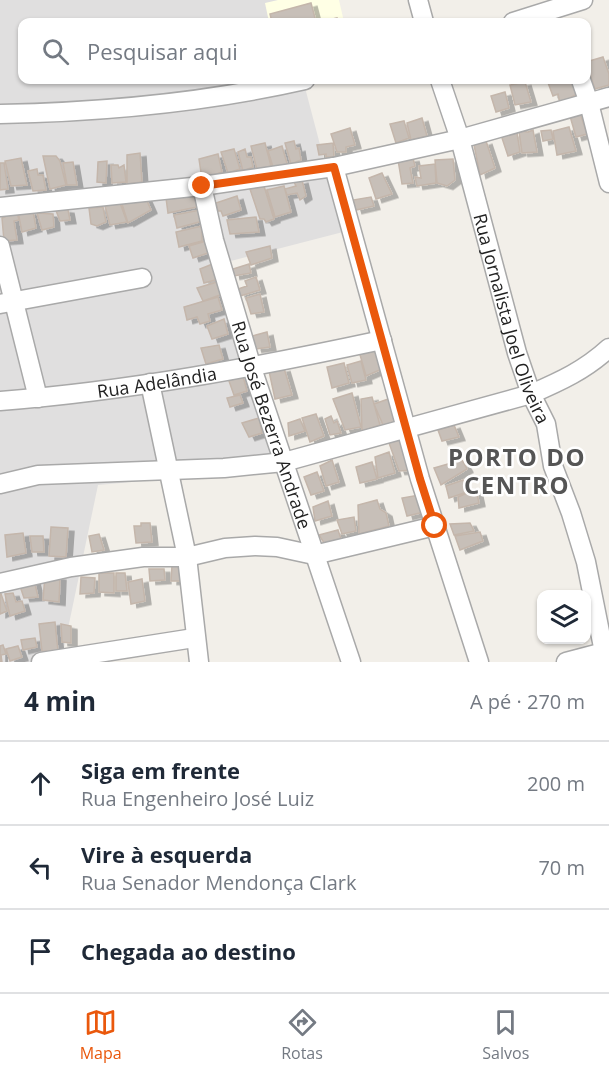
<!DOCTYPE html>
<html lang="pt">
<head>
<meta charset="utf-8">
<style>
	body { margin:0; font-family:"Open Sans",sans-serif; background:#f2f2f3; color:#1f2937 }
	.controls { position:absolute; right:18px; bottom:18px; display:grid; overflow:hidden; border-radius:12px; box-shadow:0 2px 4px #0004 }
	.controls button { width:54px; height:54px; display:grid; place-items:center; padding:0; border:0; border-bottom:2px solid #e0e1e3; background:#fff; color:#1f2937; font:30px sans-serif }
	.stop { position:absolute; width:18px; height:18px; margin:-14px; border:4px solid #ea580c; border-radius:50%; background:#fff }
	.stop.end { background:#ea580c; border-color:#fff; box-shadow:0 2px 6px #0008 }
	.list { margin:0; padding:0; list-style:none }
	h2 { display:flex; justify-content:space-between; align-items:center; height:78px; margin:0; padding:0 24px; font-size:26px }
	h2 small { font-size:20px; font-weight:400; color:#747a83 }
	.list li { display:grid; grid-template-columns:39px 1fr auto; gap:18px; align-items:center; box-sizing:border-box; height:84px; padding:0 24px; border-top:2px solid #e0e1e3 }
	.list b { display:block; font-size:22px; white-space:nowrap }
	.list p { margin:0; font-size:20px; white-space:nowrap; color:#747a83 }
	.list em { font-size:20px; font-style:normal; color:#747a83 }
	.icon { flex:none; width:33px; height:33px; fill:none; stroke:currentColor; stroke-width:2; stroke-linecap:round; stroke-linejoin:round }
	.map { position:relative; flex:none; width:609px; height:662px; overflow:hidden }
	.search { position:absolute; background:#fff; box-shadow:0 2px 4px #0004; left:18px; right:18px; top:18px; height:66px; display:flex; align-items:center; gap:15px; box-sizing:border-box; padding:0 21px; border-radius:12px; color:#747a83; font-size:22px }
	.sheet { height:330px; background:#fff }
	nav { display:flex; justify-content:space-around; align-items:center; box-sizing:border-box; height:84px; border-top:2px solid #e0e1e3; background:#fff; font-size:16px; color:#747a83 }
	nav a { display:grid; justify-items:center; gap:3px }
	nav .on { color:#ea580c }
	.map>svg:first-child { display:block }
	.residential { fill:#e0dfdf }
	.education { fill:#ffffe5 }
	.building { fill:#c7bfb8; stroke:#c4b6ab; stroke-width:1.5; filter:url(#shadow) }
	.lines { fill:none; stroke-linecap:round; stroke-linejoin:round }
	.minor-casing { stroke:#a9a9a9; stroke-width:21 }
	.minor { stroke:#fff; stroke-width:18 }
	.route { stroke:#ea580c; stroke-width:8 }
	.labels { text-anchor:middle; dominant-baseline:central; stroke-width:5; stroke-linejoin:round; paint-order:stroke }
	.street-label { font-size:18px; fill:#222; stroke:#fff }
	.district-label { font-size:24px; font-weight:bold; letter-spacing:1.5px; fill:#555; stroke:#fff }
</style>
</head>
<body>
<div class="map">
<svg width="609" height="662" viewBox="0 0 609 662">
	<defs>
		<filter id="shadow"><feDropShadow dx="6" dy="3.5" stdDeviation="0" flood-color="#0004"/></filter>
	</defs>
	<rect width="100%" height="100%" fill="#f2efe9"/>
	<path class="residential" d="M0,0H282L288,22H22V80H303L343,232L219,264L278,469L98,485L61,662H0Z"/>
	<path class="education" d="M278,0H339L344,22H269L265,3Z"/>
	<path class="building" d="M311,3L316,22H272L270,14Z
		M337,18L338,22H320Z
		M603,57L609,74V85L595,89L586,62Z
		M547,80H572L577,94L570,98L571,99L560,103L558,94L553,96Z
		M525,82L531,102L515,105L510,85Z
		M505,92L509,108L496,112L491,96Z
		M580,113L587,134L576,137L570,116Z
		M422,118L427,136L411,140L407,123Z
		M404,121L409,138L396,143L390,124Z
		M569,127L576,151L557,155L553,131Z
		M350,128L355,145L346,147V152H337L331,134Z
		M533,130L537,152L522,153L519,131L528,132Z
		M551,130L553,139L543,141L541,131Z
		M517,133L520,152L508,156L501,135Z
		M294,141L296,149L299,148L301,160L291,164L285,143Z
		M486,141L495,168L480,175L474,145Z
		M265,143L271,166L257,170L251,146Z
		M333,143L334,157H326V154L319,155L317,145Z
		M282,146L288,167L274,170L268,151Z
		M234,149L240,169L228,173L221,152Z
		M245,149L247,157H251L253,167L243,171L238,152Z
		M140,153L142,182L127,184V155Z
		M218,154L222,172L202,179L199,159Z
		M43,156H56L60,161L66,185L50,189Z
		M21,158L27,185L11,186L5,161Z
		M413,158L415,166L410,168L413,183L402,184L398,160Z
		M453,159L455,180L447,186L437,183L435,160Z
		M107,161L106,183L97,182L98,162Z
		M73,162L77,185H67L63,163Z
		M0,163H4L8,189L0,190Z
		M435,164L436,183L417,186L415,177L421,178L419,166Z
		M111,165H118L119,168L124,165L126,182L112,183Z
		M37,169L38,175H43L46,190L33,191L28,171Z
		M382,173L392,194L376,199L369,178Z
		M302,180L306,196L300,200L297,193L287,195L285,189L296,186L294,182Z
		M264,186L274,219L266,222L264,219H260L250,189Z
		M284,186L291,212L275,217L267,190Z
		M144,194L151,210L128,223L121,201Z
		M194,194L197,207L168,213L166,198Z
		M237,196L241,210L223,216L221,211H218L216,203Z
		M371,197L374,206L356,210L353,200Z
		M120,203L127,222L110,225L105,206Z
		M103,207L106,222L97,226L91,224L89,208Z
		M16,208L19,220L14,221L17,240L4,241L2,218L7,216L6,210Z
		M55,208L68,210L70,220L60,221Z
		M200,210L203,221L177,228L174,215Z
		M33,211L36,228L22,232L18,212Z
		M37,213L53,214L54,227L42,230Z
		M256,217L259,232L230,234L227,220Z
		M202,226V241L179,247L176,232Z
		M206,241L208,253L193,258L189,246Z
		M270,246L272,258L251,265L246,252Z
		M215,263L219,279L204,283L200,269Z
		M249,264L251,273L234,276L233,269Z
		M256,277L260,290L240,296L238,289L247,286L245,281Z
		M217,282L223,294L203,301L197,288Z
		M260,294L264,312L251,314L246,298Z
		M218,297L222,310L208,314L210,321L200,324L197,317L187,320L184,307Z
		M224,319L228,334L212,339L207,326Z
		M267,332L270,347L256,349L252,336Z
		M219,345L223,359L206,364L201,348Z
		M379,346L384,368L366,376L359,351Z
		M361,361L366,380L352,383L347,365Z
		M344,363L349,383L332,388L327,367Z
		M284,368L292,395L275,399L269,371Z
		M243,376L247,391L234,395L229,381Z
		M352,393L361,427L345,430L333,399Z
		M240,395L243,403L230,407L227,398Z
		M372,397L380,425L362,431L361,399Z
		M394,397L403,421L383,425L374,404Z
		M316,414L324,436L310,442L302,418Z
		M331,416L334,423L337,421L341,433L330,435L325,419Z
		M259,418L262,433L249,437L242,423Z
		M300,419L305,431L289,436L288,423Z
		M454,425L459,437L442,441L438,430Z
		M403,435L414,470L399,471L388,440Z
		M389,452L395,473L378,478L375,457Z
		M332,460L339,482L326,486L320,466Z
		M462,460L467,469L441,485L434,468Z
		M372,462L377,479L360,483L356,467Z
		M317,472L324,491L311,495L304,477Z
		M463,480L467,492L449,498L446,486Z
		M476,489L479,503L459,508L458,497Z
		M419,495L424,512L407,516L402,498Z
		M377,500L380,509L386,513L389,526L359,534L358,505Z
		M328,501L332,516L315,521L313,507Z
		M354,517L356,531L342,534L337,520Z
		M141,523H150L152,542L136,543L134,526H141Z
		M470,523L474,531L454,535L450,524Z
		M51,527L68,528L66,557L49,556Z
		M338,530L341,539L324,543L319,535Z
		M480,532L483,541L460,550L455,536Z
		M23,533L26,553L7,557L5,535Z
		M99,534L104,550L92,552L89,536Z
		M30,536H43L44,552H32Z
		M179,565L180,581H171L172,566Z
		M149,569H164L165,580L150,581Z
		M99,573H114V593L99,592Z
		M116,573H125L127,591H116Z
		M45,575L60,577L59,602L43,600Z
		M81,577L95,578L94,593L80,594Z
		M142,579L145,601L131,604L128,582Z
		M34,580L38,597L24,598L19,583Z
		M0,591L7,611L0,614Z
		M13,593L16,602L22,601L25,611L10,616L5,594Z
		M55,622L58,652L42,651L39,624Z
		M61,624L71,626V643L62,642Z
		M35,638L37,647L23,650L21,640Z
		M3,645L6,654L1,655L2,662H0V646Z
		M18,646L22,657L10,661L6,649Z"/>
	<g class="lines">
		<g class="minor-casing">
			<g id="minor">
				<path d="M418,0L424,22"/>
				<path d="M513,22L583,0"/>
				<path id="s1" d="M440,80L460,139L517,353L531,394L546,424L553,466L571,513L586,562L606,662"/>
				<path d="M581,80L589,103L609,183"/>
				<path d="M0,114C103,112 204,103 305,80"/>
				<path d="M334,167L420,479L479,662"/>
				<path id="s2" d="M202,186L214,240L252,368L351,662"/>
				<path d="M0,207L202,186L334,167L460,139L609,97"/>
				<path d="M0,246L38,398"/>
				<path d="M0,304L142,278"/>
				<path d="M150,383L187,557L199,662"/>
				<path id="s3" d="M0,401C129,391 256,367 382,340"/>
				<path d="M0,484L38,475L224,468L284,462L531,394C561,381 585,370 609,348"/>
				<path d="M0,583L71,567L143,557H187L225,548L255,546L277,547L314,555L435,526"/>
				<path d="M41,662L194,638"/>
				<path d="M566,662L604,652"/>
			</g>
		</g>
		<use href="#minor" class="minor"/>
	</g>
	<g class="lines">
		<path class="route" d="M202,186L334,167L420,479L435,526"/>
	</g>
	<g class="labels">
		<g class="street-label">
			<text stroke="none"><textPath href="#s1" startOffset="249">Rua Jornalista Joel Oliveira</textPath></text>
			<text stroke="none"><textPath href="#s3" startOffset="158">Rua Adelândia</textPath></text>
			<text stroke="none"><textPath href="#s2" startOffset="249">Rua José Bezerra Andrade</textPath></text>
		</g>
		<g class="district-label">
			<text x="517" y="456">PORTO DO<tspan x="517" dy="28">CENTRO</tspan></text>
		</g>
	</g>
</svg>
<div class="controls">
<button><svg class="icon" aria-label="layers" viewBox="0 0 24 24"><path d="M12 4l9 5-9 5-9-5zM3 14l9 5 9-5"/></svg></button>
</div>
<div class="stop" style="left:435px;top:526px"></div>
<div class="stop end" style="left:202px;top:186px"></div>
<div class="search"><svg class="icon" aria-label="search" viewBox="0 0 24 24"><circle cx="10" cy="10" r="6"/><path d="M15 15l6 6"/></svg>Pesquisar aqui</div>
</div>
<section class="sheet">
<h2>4 min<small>A pé · 270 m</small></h2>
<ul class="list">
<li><svg class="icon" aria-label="ahead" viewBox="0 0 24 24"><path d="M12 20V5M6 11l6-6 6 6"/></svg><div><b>Siga em frente</b><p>Rua Engenheiro José Luiz</p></div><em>200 m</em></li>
<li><svg class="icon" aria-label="left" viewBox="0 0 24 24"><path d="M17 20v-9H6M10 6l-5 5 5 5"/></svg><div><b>Vire à esquerda</b><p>Rua Senador Mendonça Clark</p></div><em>70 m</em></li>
<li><svg class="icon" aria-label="arrive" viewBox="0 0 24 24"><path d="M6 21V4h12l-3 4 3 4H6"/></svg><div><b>Chegada ao destino</b></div></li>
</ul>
</section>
<nav>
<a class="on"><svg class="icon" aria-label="map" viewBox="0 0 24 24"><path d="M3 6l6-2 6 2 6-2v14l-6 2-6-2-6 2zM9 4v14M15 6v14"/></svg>Mapa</a>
<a><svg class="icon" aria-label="directions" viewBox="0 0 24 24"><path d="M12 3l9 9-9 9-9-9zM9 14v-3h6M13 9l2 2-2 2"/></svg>Rotas</a>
<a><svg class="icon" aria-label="saved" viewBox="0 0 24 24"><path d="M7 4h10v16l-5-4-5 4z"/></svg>Salvos</a>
</nav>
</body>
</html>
